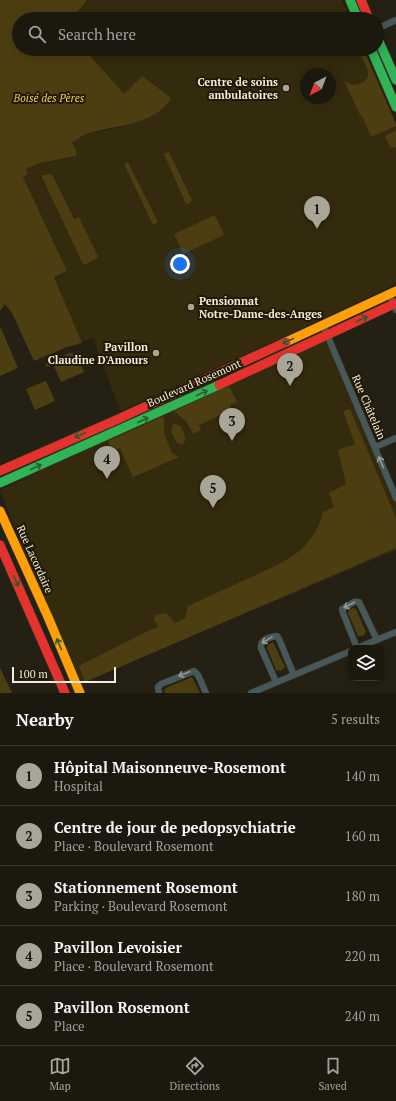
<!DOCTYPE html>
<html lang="en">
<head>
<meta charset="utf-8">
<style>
	body { margin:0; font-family:"PT Serif",serif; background:#242117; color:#f1f3f6 }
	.controls { position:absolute; right:12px; bottom:12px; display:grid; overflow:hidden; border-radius:8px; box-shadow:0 2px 10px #0003 }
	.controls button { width:36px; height:36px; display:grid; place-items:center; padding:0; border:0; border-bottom:1px solid #39372e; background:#1b180e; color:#f1f3f6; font:20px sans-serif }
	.compass { position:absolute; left:300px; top:68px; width:36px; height:36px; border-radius:50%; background:#1b180e; box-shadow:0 2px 10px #0003; rotate:221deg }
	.scale { position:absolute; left:12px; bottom:10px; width:104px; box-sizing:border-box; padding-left:4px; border:2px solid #f1ecde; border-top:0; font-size:11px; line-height:14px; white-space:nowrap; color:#f1ecde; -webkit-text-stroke:3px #211903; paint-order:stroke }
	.you { position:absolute; left:180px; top:264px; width:14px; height:14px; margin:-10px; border:3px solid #fff; border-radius:50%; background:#1a73e8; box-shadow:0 0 0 6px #1a73e833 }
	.badge { display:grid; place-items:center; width:26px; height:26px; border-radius:50%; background:#a9a597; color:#111; font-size:13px; font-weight:700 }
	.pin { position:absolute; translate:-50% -33px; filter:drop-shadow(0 1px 2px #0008) }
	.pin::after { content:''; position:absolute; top:21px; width:14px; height:12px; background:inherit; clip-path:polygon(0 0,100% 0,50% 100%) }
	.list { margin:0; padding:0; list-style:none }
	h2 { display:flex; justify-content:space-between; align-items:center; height:52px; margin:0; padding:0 16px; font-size:17px }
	h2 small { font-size:13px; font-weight:400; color:#a0a09e }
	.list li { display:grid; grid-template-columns:26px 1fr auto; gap:12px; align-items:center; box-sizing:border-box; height:60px; padding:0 16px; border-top:1px solid #39372e }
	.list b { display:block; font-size:15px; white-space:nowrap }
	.list p { margin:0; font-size:13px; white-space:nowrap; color:#a0a09e }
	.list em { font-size:13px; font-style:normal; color:#a0a09e }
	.icon { flex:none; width:22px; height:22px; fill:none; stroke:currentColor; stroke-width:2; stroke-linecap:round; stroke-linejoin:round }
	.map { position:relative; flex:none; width:396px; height:693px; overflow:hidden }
	.search { position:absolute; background:#1b180e; box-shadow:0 2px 10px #0003; left:12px; right:12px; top:12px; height:44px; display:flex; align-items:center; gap:10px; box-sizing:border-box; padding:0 14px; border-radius:22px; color:#a0a09e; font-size:15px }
	.sheet { height:352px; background:#1b180e }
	nav { display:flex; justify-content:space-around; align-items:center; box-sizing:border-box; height:56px; border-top:1px solid #39372e; background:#1b180e; font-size:11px; color:#a0a09e }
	nav a { display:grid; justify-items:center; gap:2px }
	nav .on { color:#a9a597 }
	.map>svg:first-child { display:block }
	.built { fill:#342a0e; fill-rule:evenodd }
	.green { fill:#4d3e12 }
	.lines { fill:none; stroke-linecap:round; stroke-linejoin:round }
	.street-casing { stroke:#3f3c31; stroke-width:7 }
	.fast-casing { stroke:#3f3c31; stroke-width:10 }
	.slow-casing { stroke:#3f3c31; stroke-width:10 }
	.jam-casing { stroke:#3f3c31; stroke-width:10 }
	.street { stroke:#47585a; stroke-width:6 }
	.fast { stroke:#30b455; stroke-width:9 }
	.slow { stroke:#ff9f0a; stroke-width:9 }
	.jam { stroke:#e5322d; stroke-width:9 }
	.oneway { stroke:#285f28 }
	.oneway2 { stroke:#949b95 }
	.poi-dot { fill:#a9a597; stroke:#211903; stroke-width:1.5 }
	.labels { text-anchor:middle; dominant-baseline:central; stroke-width:4; stroke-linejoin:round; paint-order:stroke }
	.poi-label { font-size:11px; font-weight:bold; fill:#f1ecde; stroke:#211903; text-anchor:end }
	.park-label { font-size:11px; font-style:italic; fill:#efcc67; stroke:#211903 }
	.street-label { font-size:11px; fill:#f1ecde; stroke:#211903 }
</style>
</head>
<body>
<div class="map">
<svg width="396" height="693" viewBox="0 0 396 693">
	<rect width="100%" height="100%" fill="#242013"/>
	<path class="built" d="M87,0H342L350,19H79L78,11Z
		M84,49H363L396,124V284L286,336L123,410H120L93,338L81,342L54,276L67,272L23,177L28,174L26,169L40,163L76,156L77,153L72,142L85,134L119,127L153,115L124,95ZM306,74H330V98H306Z
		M327,335L396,498V550L76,685L0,490Z"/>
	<path class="green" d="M0,0H87L78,11L79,19H19V49H84L124,94L142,76L171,98C155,126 113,125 86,134C81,136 77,140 72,142L77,153L76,156L40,163L26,169L28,174L23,177L67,271L54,277L82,343L67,347L34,361L12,313L5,304L0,311Z
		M357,49L364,50L396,124V126L373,136H371L363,118L359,113L344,80C349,84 353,86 359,84C379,77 360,59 357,49Z
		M396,130V147L391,148L385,136Z
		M169,152L192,200L188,204H186L164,154Z
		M128,162L158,222L153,225L124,164Z
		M52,174L74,219L79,217L98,257L85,265L83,264L42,177V175Z
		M215,215L224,235L183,254L174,234Z
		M0,326L18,368L0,376Z
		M70,353L76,354L84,372L61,382L53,364L47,367L45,364Z
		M46,381L55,401L35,410L26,389Z
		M229,386L237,402L230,405L234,415L231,417L228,411L199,425L201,430L193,434L187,422L174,411Z
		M350,409L396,518V548L85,682L79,666L150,630L159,627L154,620L155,615L166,613L175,623L185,618L188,606C208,597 227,588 247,579C280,564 313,553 323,512L334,507L329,493L346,484L338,450L355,444L343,411Z
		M164,416V433L172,453L179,457L133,477L120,448L112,451L108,441Z
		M175,424L180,426C183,431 188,439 183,444L177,443L171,431L173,425Z
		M353,608L356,609L366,632L363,636H358L348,613L349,610Z
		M273,642L285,667L281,671L276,670L267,648L268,645Z
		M0,668L12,693H0Z
		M192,677L200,693H165L164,690L166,688Z"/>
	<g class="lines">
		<g class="street-casing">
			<path id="street" d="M377,29L396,20
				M389,294L396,310
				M323,325L396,498
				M375,447L396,438
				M377,640L359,602H354L342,609L343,613L357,648L396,632
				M276,682L261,648C260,640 269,637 277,636L279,639L294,675
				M159,693L158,687L161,684L194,671L198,675L206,693
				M251,693L351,651"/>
		</g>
		<g class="fast-casing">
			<path id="fast" d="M350,0L358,19
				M377,37L396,80
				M371,49L396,107
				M0,483L219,385"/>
		</g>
		<g class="slow-casing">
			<path id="slow" d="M286,342L396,291
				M0,511L48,617L80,693"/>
		</g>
		<g class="jam-casing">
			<path id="jam" d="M361,0L369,19
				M219,385L396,303
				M0,471L116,420L286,342
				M0,545L65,693"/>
		</g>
		<use href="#street" class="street"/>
		<use href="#fast" class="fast"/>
		<use href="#slow" class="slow"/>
		<use href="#jam" class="jam"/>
	</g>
	<defs><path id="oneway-shaft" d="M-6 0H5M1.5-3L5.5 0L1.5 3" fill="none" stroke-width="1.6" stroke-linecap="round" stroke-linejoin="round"/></defs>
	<g class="oneway">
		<use href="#oneway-shaft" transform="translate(362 319) rotate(-25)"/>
		<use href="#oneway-shaft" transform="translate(288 341) rotate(156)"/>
		<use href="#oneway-shaft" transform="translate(202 393) rotate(-24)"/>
		<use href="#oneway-shaft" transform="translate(143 420) rotate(-24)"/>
		<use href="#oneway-shaft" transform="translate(80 435) rotate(157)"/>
		<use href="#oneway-shaft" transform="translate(36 467) rotate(-24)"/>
		<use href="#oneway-shaft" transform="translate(16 581) rotate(66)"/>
		<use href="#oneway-shaft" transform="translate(59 644) rotate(-113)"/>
	</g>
	<g class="oneway2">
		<use href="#oneway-shaft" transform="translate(381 462) rotate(-112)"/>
		<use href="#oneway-shaft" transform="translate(349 605) rotate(152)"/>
		<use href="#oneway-shaft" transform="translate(267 640) rotate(149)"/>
		<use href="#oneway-shaft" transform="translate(184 674) rotate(158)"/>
	</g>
	<g class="poi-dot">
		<circle cx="286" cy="88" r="4"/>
		<circle cx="191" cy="307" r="4"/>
		<circle cx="156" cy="353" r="4"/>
	</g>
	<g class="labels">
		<g class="poi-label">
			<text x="278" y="82">Centre de soins<tspan x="278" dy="13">ambulatoires</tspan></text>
			<text x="199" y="301" text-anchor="start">Pensionnat<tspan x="199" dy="13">Notre-Dame-des-Anges</tspan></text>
			<text x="148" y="347">Pavillon<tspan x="148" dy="13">Claudine D'Amours</tspan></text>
		</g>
		<g class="park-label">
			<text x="49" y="98">Boisé des Pères</text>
		</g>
		<g class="street-label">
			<text transform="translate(194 383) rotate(-24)">Boulevard Rosemont</text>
			<text transform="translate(369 407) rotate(67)">Rue Châtelain</text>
			<text transform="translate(35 559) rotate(66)">Rue Lacordaire</text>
		</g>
	</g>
</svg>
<div class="controls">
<button><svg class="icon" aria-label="layers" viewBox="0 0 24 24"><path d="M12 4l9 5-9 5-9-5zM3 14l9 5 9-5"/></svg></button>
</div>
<svg class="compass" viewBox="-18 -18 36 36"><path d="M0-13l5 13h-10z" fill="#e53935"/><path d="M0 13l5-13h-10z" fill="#a0a09e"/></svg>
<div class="scale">100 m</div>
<div class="you"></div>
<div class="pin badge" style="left:317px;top:229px">1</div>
<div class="pin badge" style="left:290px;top:386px">2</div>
<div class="pin badge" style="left:232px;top:441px">3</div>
<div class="pin badge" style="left:107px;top:479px">4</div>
<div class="pin badge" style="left:213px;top:508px">5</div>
<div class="search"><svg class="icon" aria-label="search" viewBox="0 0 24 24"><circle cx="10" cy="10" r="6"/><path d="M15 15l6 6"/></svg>Search here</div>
</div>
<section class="sheet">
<h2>Nearby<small>5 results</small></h2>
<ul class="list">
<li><span class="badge">1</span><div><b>Hôpital Maisonneuve-Rosemont</b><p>Hospital</p></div><em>140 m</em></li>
<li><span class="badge">2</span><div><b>Centre de jour de pedopsychiatrie</b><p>Place · Boulevard Rosemont</p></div><em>160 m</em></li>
<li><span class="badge">3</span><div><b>Stationnement Rosemont</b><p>Parking · Boulevard Rosemont</p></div><em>180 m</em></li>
<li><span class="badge">4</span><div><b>Pavillon Levoisier</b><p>Place · Boulevard Rosemont</p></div><em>220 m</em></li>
<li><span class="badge">5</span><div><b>Pavillon Rosemont</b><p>Place</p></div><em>240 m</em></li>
</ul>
</section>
<nav>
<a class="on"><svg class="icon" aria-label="map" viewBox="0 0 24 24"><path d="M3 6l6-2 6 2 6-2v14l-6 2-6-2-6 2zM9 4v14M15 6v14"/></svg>Map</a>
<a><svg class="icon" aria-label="directions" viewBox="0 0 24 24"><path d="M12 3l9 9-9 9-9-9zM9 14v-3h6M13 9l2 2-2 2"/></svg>Directions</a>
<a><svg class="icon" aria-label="saved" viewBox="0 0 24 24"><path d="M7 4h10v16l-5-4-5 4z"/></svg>Saved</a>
</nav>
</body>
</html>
